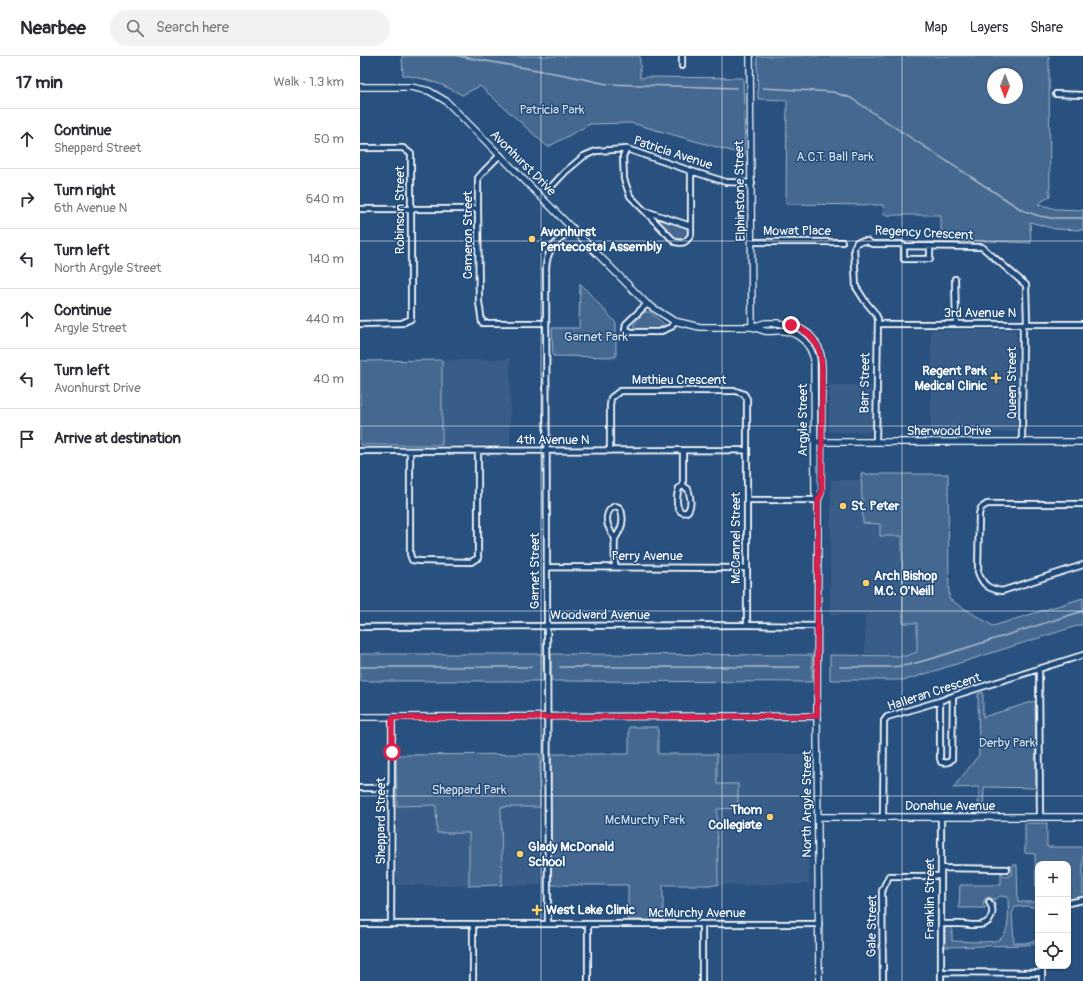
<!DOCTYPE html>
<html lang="en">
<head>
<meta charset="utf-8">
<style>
	body { margin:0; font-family:Pangolin,sans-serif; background:#f2f2f3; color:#2b2b33 }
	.controls { position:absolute; right:12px; bottom:12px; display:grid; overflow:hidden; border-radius:8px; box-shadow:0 1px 3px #0004 }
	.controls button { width:36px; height:36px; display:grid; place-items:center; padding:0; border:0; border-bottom:1px solid #e1e1e2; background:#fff; color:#2b2b33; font:20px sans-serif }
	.compass { position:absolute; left:627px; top:12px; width:36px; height:36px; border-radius:50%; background:#fff; box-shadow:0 1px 3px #0004; rotate:180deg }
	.stop { position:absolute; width:12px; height:12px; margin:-9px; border:3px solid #e11d48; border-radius:50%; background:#fff }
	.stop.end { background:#e11d48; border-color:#fff; box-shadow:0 1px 4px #0008 }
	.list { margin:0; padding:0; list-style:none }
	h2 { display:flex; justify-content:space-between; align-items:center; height:52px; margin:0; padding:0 16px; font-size:17px }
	h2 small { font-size:13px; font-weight:400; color:#7c7c81 }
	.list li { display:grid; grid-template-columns:26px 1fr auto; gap:12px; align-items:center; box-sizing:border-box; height:60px; padding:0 16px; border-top:1px solid #e1e1e2 }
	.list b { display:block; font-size:15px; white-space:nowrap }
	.list p { margin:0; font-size:13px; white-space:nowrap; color:#7c7c81 }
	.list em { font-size:13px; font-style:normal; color:#7c7c81 }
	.icon { flex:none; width:22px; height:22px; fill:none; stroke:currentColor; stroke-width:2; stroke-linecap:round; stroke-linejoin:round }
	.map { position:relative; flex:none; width:723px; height:925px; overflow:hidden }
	header { display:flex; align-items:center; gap:24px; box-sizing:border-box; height:56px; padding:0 20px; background:#fff; border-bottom:1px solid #e1e1e2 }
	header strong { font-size:19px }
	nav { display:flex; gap:22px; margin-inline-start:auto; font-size:14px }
	.search { width:280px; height:36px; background:#f2f2f3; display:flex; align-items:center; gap:10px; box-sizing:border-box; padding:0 14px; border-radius:22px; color:#7c7c81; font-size:15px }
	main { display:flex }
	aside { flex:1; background:#fff }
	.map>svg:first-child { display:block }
	.built { fill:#375d88 }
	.green { fill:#446890; stroke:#a2b4c8; fill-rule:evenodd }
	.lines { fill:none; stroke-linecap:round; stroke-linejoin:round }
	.stream { stroke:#aabbcd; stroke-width:1.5 }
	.minor-casing { stroke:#fff; stroke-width:8 }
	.tertiary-casing { stroke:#fff; stroke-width:8 }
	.minor { stroke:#1f4a7a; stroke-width:4.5 }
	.tertiary { stroke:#1f4a7a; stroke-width:5.5 }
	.route { stroke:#e11d48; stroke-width:5 }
	.grid { fill:none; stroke:#fff; stroke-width:1; stroke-opacity:0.55 }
	.poi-dot { fill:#ffd166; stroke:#1f4a7a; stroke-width:1.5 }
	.labels { text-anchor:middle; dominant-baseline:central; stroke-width:3; stroke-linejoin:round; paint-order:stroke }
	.park-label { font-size:13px; fill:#dae1e9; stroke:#1f4a7a }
	.street-label { font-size:13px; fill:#fff; stroke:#1f4a7a }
	.poi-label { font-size:13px; font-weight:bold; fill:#fff; stroke:#1f4a7a; text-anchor:start }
</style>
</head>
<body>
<header>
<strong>Nearbee</strong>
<div class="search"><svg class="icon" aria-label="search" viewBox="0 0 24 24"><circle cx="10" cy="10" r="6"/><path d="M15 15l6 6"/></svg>Search here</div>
<nav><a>Map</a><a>Layers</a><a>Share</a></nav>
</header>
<main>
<aside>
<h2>17 min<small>Walk · 1.3 km</small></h2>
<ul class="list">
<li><svg class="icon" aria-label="ahead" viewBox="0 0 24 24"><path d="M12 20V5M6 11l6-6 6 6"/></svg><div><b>Continue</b><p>Sheppard Street</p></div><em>50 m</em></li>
<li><svg class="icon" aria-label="right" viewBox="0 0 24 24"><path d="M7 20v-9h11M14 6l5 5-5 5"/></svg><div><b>Turn right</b><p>6th Avenue N</p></div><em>640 m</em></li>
<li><svg class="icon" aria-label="left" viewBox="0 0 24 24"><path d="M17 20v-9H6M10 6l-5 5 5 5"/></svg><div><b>Turn left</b><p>North Argyle Street</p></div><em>140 m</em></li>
<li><svg class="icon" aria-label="ahead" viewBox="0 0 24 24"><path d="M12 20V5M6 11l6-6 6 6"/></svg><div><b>Continue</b><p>Argyle Street</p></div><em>440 m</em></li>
<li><svg class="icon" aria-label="left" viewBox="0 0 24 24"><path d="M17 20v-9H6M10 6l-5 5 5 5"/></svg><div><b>Turn left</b><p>Avonhurst Drive</p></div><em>40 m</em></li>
<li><svg class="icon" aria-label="arrive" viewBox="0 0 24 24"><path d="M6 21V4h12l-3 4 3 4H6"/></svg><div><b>Arrive at destination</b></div></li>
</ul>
</aside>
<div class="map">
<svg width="723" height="925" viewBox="0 0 723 925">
	<rect width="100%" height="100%" fill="#28517f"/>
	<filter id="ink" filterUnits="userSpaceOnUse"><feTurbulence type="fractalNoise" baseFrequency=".025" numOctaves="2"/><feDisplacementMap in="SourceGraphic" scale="8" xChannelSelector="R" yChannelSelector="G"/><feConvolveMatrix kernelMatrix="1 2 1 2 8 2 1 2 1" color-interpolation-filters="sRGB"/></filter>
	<g filter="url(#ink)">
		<path class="built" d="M571,274H656L657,376H571Z
			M150,303V389H82V304Z
			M469,329H511L512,376H469Z
			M471,424H520V479L542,480L543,567H557V596L547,600L505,598V559H470Z
			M357,698H448L449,828L358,829Z
			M76,749L109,777V830L37,829V750Z
			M141,751H180L181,829H142Z"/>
		<path class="green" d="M42,0H280V22L287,21L383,22L385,99L271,67L230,68L188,91L120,30L102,39C83,28 65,22 43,19Z
			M397,0H689L690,140L678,148L696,153L723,154V174L695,173L670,166L671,187L581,183V159H524L523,149L426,148L427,44L398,43ZM633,18H657V42H633Z
			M299,162L324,170L327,173C328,177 327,180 324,182C316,187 303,170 298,164Z
			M220,227L256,267V301L193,300L192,272H219Z
			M284,256H290L303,267L305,269V272L299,274H276L274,272V268Z
			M82,304V389H0V305Z
			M501,418H588L589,543L633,570L723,542V568L546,624H470V599L546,600L557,596V567H543L542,480H520V468L503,467Z
			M0,598H183V625H0Z
			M191,598L452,599V626L191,625Z
			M623,636V661L675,645L676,732L624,731L623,756H618L619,731L593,732L619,699L618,638Z
			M269,671H298V698H357V728H378V752L357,753L358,829H303V864H268V829H191V698H269Z
			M180,698V751H141L142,829L109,830V777H77L76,749L37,750L36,699Z
			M665,767H687V791H723V841L708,844V808H678V852L667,850L655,851L652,858L654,887H665L678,884L677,888L665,889L585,891V871H592V885C602,885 633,888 640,883C651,876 648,852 648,841L640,840L636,843H632L630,841L626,842L624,844L623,849L626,852H599L600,829H641V817L646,821L652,818V809H657L658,846H676L675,798L665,797Z"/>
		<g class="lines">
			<path class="stream" d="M98,0L205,19L247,28L377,32
				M403,32L473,36L491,42L545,78L662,154L679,160L691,162H723
				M0,611H171
				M200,611H440
				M480,611H532L548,609L574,602L723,555"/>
			<g class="minor-casing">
				<path id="minor" d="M322,10V0
					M696,38L723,39
					M0,92H43L51,98V263L42,267L0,268
					M267,93L263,100L264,123L270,140L315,186C324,188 326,186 331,179V115
					M140,99L124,115L118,122V153L119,246L122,267H186
					M192,130L205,116L224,100L236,95L267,93L331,115L366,126L392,127
					M0,153H118
					M285,155L331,170
					M392,186H482
					M544,190V203H570V190
					M595,223L596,268
					M287,248L266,268L265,273L271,276H299L311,271L314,265
					M518,268H723
					M516,386L518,263L515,257L505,245L496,231L494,192L497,186L507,185L512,188H541L544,190L622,191L666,229L667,268
					M662,386L663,268
					M0,395L387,394
					M50,395V498L52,504L59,505L111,506L118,502V395
					M250,395V350L251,342L260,335H376L384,338L387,343V569
					M323,430L328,433C339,465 309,464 319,432L323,430V395
					M387,444H458
					M723,448H627L621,452L619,458L618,516C623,529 628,533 642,535L723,509
					M255,482C253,480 251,477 250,474C239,454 261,441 262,459C263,464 262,470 260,474C259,477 256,480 255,483C254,488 255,505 255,511
					M187,511L387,512
					M0,571L387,569L457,570
					M679,613L680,761
					M580,645V702L581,706C586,707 589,707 592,703L593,640
					M0,732H32
					M523,761L524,665L527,661L580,645L593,640L723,599
					M581,812L647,813
					M708,847L723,844
					M0,868H459
					M31,868L32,662
					M113,868V925
					M188,868L186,212C187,191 198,185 213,172
					M228,868V925
					M581,868C587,868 593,868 600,868C610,868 629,874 632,858C633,854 632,850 629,846
					M581,916L682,917
					M342,925V868
					M523,925L522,835L529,820H581
					M581,925V761
					M682,925V910"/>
			</g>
			<g class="tertiary-casing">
				<path id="tertiary" d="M390,0L392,271
					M0,31H51L69,35L86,45L287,248L314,265L340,271H392L405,267H417L436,270L449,278L454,284L459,292L461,300L462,311L461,437L458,444
					M392,271C396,272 401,274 405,275C411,276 418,274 424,275C440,277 451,289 454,304L455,437L458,444V473L457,660L459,925
					M459,386H723
					M0,661L457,660
					M458,761H723"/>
			</g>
			<use href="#minor" class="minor"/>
			<use href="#tertiary" class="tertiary"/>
		</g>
	</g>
	<g class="lines" filter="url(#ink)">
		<path class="route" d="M32,696V662L457,660L458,444L462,437V311C461,290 452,275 431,269"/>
	</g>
	<path class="grid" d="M181,0V925M362,0V925M542,0V925M0,185H723M0,370H723M0,555H723M0,740H723"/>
	<g class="poi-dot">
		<circle cx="172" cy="183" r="4"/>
		<path d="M634 316h4v4h4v4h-4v4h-4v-4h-4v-4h4z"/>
		<circle cx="483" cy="450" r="4"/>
		<circle cx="506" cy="527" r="4"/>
		<circle cx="410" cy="761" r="4"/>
		<circle cx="160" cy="798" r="4"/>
		<path d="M175 848h4v4h4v4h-4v4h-4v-4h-4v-4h4z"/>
	</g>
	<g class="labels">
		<g class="park-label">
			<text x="192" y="54">Patricia Park</text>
			<text x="475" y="101">A.C.T. Ball Park</text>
			<text x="236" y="281">Garnet Park</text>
			<text x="647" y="687">Derby Park</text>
			<text x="109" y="734">Sheppard Park</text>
			<text x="285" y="764">McMurchy Park</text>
		</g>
		<g class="street-label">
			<text transform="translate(313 97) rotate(18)">Patricia Avenue</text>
			<text transform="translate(163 107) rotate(45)">Avonhurst Drive</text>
			<text transform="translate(380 135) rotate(-91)">Elphinstone Street</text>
			<text transform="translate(40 154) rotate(-90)">Robinson Street</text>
			<text x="437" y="175">Mowat Place</text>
			<text transform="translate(564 177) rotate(3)">Regency Crescent</text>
			<text transform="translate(108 179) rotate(-90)">Cameron Street</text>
			<text x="620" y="257">3rd Avenue N</text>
			<text x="319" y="324">Mathieu Crescent</text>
			<text transform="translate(505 327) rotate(-89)">Barr Street</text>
			<text transform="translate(652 327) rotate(-90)">Queen Street</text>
			<text transform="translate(443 364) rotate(-90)">Argyle Street</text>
			<text x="589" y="375">Sherwood Drive</text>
			<text x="193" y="384">4th Avenue N</text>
			<text transform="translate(376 482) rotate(-90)">McCannel Street</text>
			<text x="287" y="500">Perry Avenue</text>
			<text transform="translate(175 515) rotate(-90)">Garnet Street</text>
			<text x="240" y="559">Woodward Avenue</text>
			<text transform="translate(574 636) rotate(-18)">Halleran Crescent</text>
			<text transform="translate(447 748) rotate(-90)">North Argyle Street</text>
			<text x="590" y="750">Donahue Avenue</text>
			<text transform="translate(21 765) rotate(-90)">Sheppard Street</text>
			<text transform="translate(570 843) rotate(-90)">Franklin Street</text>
			<text x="337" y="857">McMurchy Avenue</text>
			<text transform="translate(512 870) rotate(-89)">Gale Street</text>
		</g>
		<g class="poi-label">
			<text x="180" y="176">Avonhurst<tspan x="180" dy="15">Pentecostal Assembly</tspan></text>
			<text x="627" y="315" text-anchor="end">Regent Park<tspan x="627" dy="15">Medical Clinic</tspan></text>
			<text x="491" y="450">St. Peter</text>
			<text x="514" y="520">Arch Bishop<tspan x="514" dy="15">M.C. O'Neill</tspan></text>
			<text x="402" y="754" text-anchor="end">Thom<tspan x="402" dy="15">Collegiate</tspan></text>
			<text x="168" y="791">Glady McDonald<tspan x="168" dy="15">School</tspan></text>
			<text x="186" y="854">West Lake Clinic</text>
		</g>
	</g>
</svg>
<div class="controls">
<button>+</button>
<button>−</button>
<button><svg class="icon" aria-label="locate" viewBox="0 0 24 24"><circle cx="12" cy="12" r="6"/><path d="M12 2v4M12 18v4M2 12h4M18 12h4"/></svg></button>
</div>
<svg class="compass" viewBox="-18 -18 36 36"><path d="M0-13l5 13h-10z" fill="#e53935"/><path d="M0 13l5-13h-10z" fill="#7c7c81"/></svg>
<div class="stop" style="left:32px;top:696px"></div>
<div class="stop end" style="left:431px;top:269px"></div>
</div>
</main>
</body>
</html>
